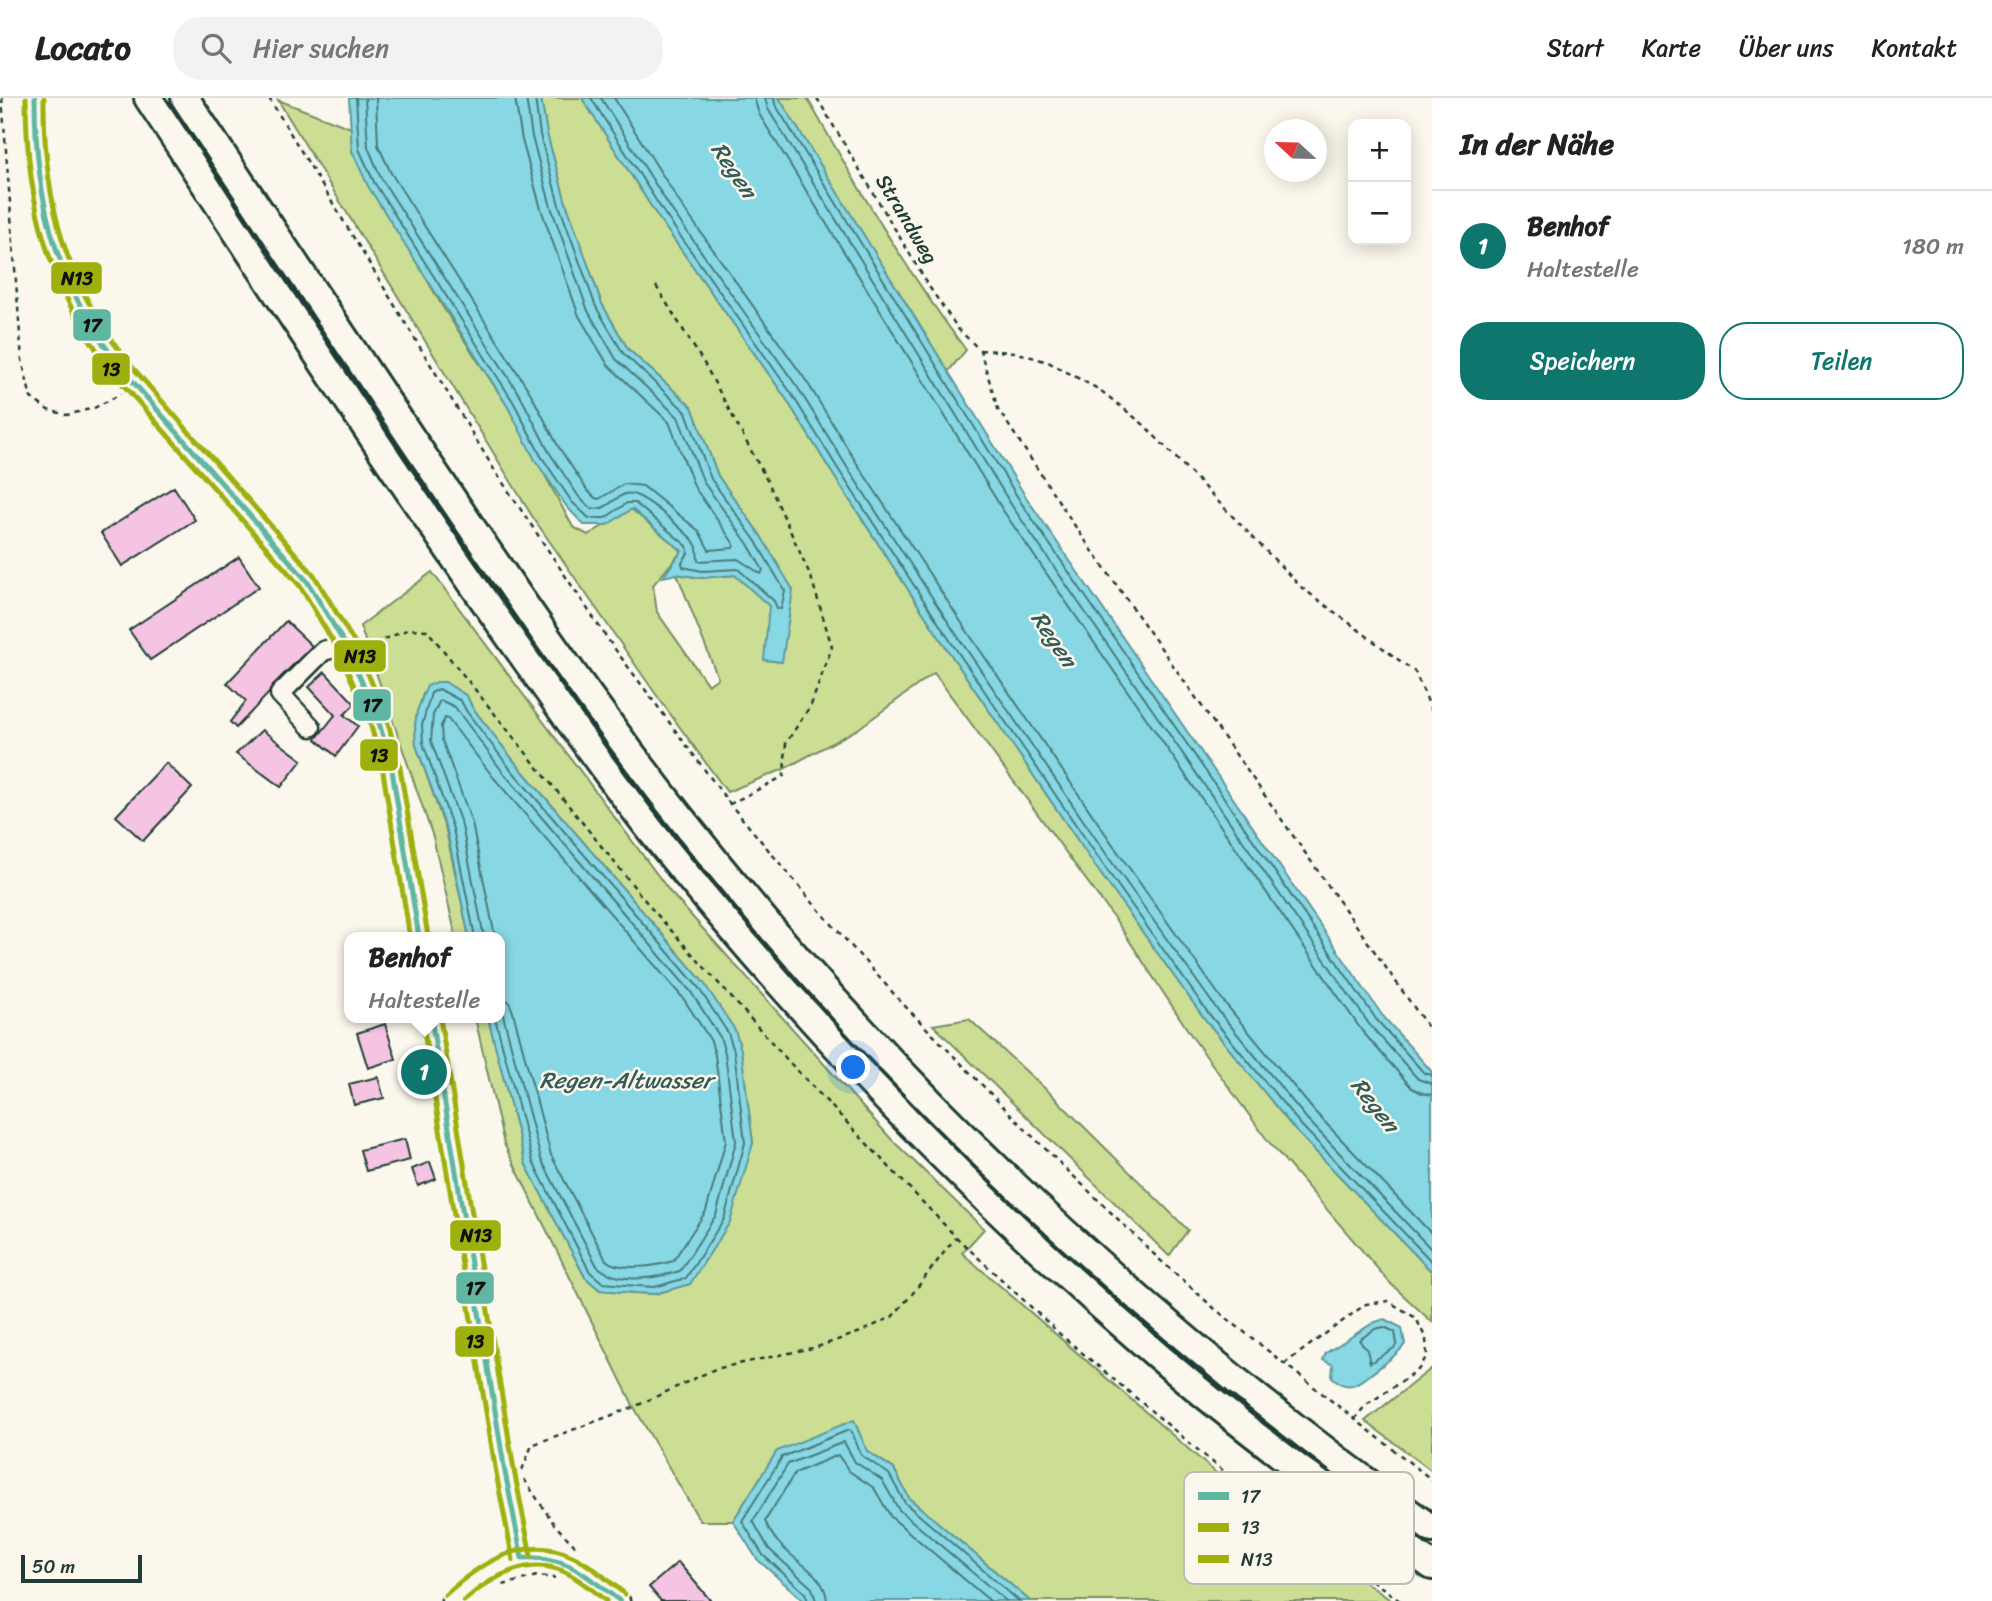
<!DOCTYPE html>
<html lang="de">
<head>
<meta charset="utf-8">
<style>
	body { margin:0; font-family:Sriracha,sans-serif; background:#f2f2f2; color:#222 }
	.controls { position:absolute; right:21px; top:21px; display:grid; overflow:hidden; border-radius:14px; box-shadow:0 4px 18px #0003 }
	.controls button { width:63px; height:63px; display:grid; place-items:center; padding:0; border:0; border-bottom:2px solid #e0e0e0; background:#fff; color:#222; font:35px sans-serif }
	.compass { position:absolute; left:1264px; top:21px; width:63px; height:63px; border-radius:50%; background:#fff; box-shadow:0 4px 18px #0003; rotate:292deg }
	.scale { position:absolute; left:21px; bottom:18px; width:121px; box-sizing:border-box; padding-left:7px; border:4px solid #1f3d34; border-top:0; font-size:19px; line-height:24px; white-space:nowrap; color:#1f3d34; -webkit-text-stroke:5px #fbf7ec; paint-order:stroke }
	.you { position:absolute; left:854px; top:970px; width:24px; height:24px; margin:-18px; border:5px solid #fff; border-radius:50%; background:#1a73e8; box-shadow:0 0 0 10px #1a73e833 }
	.badge { display:grid; place-items:center; width:46px; height:46px; border-radius:50%; background:#0f766e; color:#fff; font-size:23px; font-weight:700 }
	.pin { position:absolute; translate:-50% -50%; border:4px solid #fff; box-shadow:0 2px 7px #0006 }
	.popup { position:absolute; left:344px; top:834px; width:161px; height:91px; box-sizing:border-box; display:grid; place-content:center; border-radius:14px; background:#fff; filter:drop-shadow(0 2px 5px #0005); font-size:23px; white-space:nowrap; color:#767676 }
	.popup b { font-size:26px; color:#222 }
	.popup::after { content:''; position:absolute; left:50%; top:100%; margin-left:-14px; border:14px solid transparent; border-top-color:#fff }
	.list { margin:0; padding:0; list-style:none }
	h2 { display:flex; justify-content:space-between; align-items:center; height:91px; margin:0; padding:0 28px; font-size:30px }
	h2 small { font-size:23px; font-weight:400; color:#767676 }
	.list li { display:grid; grid-template-columns:46px 1fr auto; gap:21px; align-items:center; box-sizing:border-box; height:112px; padding:0 28px; border-top:2px solid #e0e0e0 }
	.list b { display:block; font-size:26px; white-space:nowrap }
	.list p { margin:0; font-size:23px; white-space:nowrap; color:#767676 }
	.list em { font-size:23px; font-style:normal; color:#767676 }
	.actions { display:flex; gap:14px; padding:21px 28px }
	.actions a { flex:1; padding:16px 0; border:2px solid #0f766e; border-radius:28px; text-align:center; font-size:24px; color:#0f766e }
	.actions .main { background:#0f766e; color:#fff }
	.icon { flex:none; width:38px; height:38px; fill:none; stroke:currentColor; stroke-width:2; stroke-linecap:round; stroke-linejoin:round }
	.map { position:relative; flex:none; width:1432px; height:1503px; overflow:hidden }
	header { display:flex; align-items:center; gap:42px; box-sizing:border-box; height:98px; padding:0 35px; background:#fff; border-bottom:2px solid #e0e0e0 }
	header strong { font-size:33px }
	nav { display:flex; gap:38px; margin-inline-start:auto; font-size:24px }
	.search { width:490px; height:63px; background:#f2f2f2; display:flex; align-items:center; gap:18px; box-sizing:border-box; padding:0 24px; border-radius:28px; color:#767676; font-size:26px }
	main { display:flex }
	aside { flex:1; background:#fff }
	.map>svg:first-child { display:block }
	.green { fill:#ccde93; stroke:#768e64; stroke-width:2 }
	.water { fill:#88d7e4; stroke:#5e999e; stroke-width:2 }
	.lines { fill:none; stroke-linecap:round; stroke-linejoin:round }
	.shore { stroke:#497b7a; stroke-width:2 }
	.building { fill:#f6c4e3; stroke:#1f3d34; stroke-width:2 }
	.minor-casing { stroke:#1f3d34; stroke-width:23 }
	.highway-casing { stroke:#1f3d34; stroke-width:32 }
	.path { stroke:#1f3d34; stroke-width:2.5; stroke-dasharray:5 5; stroke-linecap:butt }
	.minor { stroke:#fbf7ec; stroke-width:18 }
	.highway { stroke:#fbf7ec; stroke-width:26 }
	.bus-1-casing { stroke:#fbf7ec; stroke-width:10 }
	.bus-2-casing { stroke:#fbf7ec; stroke-width:10 }
	.bus-3-casing { stroke:#fbf7ec; stroke-width:10 }
	.bus-1 { stroke:#5fb7a1; stroke-width:5 }
	.bus-2 { stroke:#9db00d; stroke-width:5 }
	.bus-3 { stroke:#9db00d; stroke-width:5 }
	.labels { text-anchor:middle; dominant-baseline:central; stroke-width:5; stroke-linejoin:round; paint-order:stroke }
	.street-label { font-size:21px; fill:#1f3d34; stroke:#fbf7ec }
	.water-label { font-size:23px; font-style:italic; fill:#345c57; stroke:#fbf7ec }
	.key { fill:#fbf7ec; stroke:#b9bfb5; stroke-width:2 }
	.key-label { font-size:19px; fill:#1f3d34 }
	.line-badge { stroke:#fbf7ec; stroke-width:2.5 }
	.pale-badge-label { font-size:19px; text-anchor:middle; font-weight:bold; fill:#111 }
</style>
</head>
<body>
<header>
<strong>Locato</strong>
<div class="search"><svg class="icon" aria-label="search" viewBox="0 0 24 24"><circle cx="10" cy="10" r="6"/><path d="M15 15l6 6"/></svg>Hier suchen</div>
<nav><a>Start</a><a>Karte</a><a>Über uns</a><a>Kontakt</a></nav>
</header>
<main>
<div class="map">
<svg width="1432" height="1503" viewBox="0 0 1432 1503">
	<rect width="100%" height="100%" fill="#fbf7ec"/>
	<filter id="ink" filterUnits="userSpaceOnUse"><feTurbulence type="fractalNoise" baseFrequency=".0143" numOctaves="2"/><feDisplacementMap in="SourceGraphic" scale="14" xChannelSelector="R" yChannelSelector="G"/><feConvolveMatrix kernelMatrix="1 2 1 2 8 2 1 2 1" color-interpolation-filters="sRGB"/></filter>
	<g filter="url(#ink)">
		<path class="green" d="M541,0H582L658,119L785,299L834,378L945,548L1098,772L1204,920L1295,1032L1432,1174V1224L1390,1185L1268,1043L1193,940L1117,824L934,575L858,631L784,671L727,694L655,595L532,418L278,2L351,30L352,53L444,211L508,309L573,429L588,437L631,411L682,453L653,487L657,514L708,587L718,580L677,476L701,480L735,477L770,508L765,561L781,564L761,438L718,378L692,309L628,251L602,206L566,105L547,36Z
			M779,0H807C856,86 906,173 966,252L948,274Z
			M432,474L671,795L892,1042L984,1131L962,1155L1215,1374L1320,1453L1392,1503H1030L909,1400L894,1371L867,1353H777L733,1423H700L634,1309L504,1046L475,920H488L526,1067L585,1179L600,1192L636,1195L655,1196L690,1186L753,1045L741,952L704,885L514,663L472,609L467,598L444,584L423,596L415,627L416,647L446,733L469,839H456L433,739L360,528Z
			M969,921L1052,997L1188,1132L1169,1158L933,927Z
			M1432,1270V1373L1365,1323Z"/>
		<path class="water" d="M349,0H541L547,36L566,105L602,206L628,251L692,309L718,378L761,438L793,492L782,564L764,562L769,508L735,477L701,480L677,476L663,479L682,453L632,411L607,427H584L567,409L535,362L508,309L368,88L352,53Z
			M582,0H779L1026,399L1382,917L1432,974V1174L1295,1032L1204,920L1098,772L945,548L834,378L785,299L658,119Z
			M437,584H445L467,598L472,609L514,663L704,885L735,932L741,952L753,1045L730,1124L690,1186L655,1196L636,1195L600,1192L585,1179L526,1067L488,920H499V839H469L447,733L416,647L415,627L417,613L427,588Z
			M1384,1221L1402,1230L1405,1246C1400,1255 1361,1285 1352,1287C1343,1289 1337,1283 1332,1279L1333,1267L1323,1262L1326,1255L1373,1225Z
			M854,1322L867,1353L894,1371L909,1400L1030,1503H804L757,1461L733,1423L777,1353Z"/>
		<g class="lines">
			<path class="shore" d="M356,0L359,51L374,84L514,305L541,358L572,404L589,420H605L627,405H635L687,448L688,455L682,465L683,469L702,473L738,471L774,503L777,510L781,511L785,493L755,442L711,381L686,314L623,255L596,209L559,107L540,37L535,0
				M365,0L368,49L381,80L522,301L549,354L579,399L591,411C609,412 610,402 625,396C641,391 681,431 693,442L697,449L698,463L738,461L761,476L763,472L748,446L704,385L678,319L616,261L588,213L551,109L532,39L526,0
				M376,0L378,47L391,75L531,296L558,348L587,392L595,400L599,401L624,386L643,388L699,433L709,452L733,450L734,446L695,390L669,324L608,267L579,218L541,111L522,42L515,0
				M591,0L664,115L791,295L840,374L951,544L1104,768L1209,916L1301,1027L1432,1164
				M601,0L671,111L798,290L847,369L958,539L1111,763L1216,910L1307,1021L1432,1152
				M614,0L680,105L807,284L856,364L967,533L1120,757L1224,904L1315,1014L1432,1136
				M754,0L759,16L1004,414L1362,933L1412,990L1422,995L1432,997
				M765,0L768,11L1012,408L1369,926L1418,981L1432,986
				M774,0L775,6L1020,403L1376,921L1424,975L1432,977
				M475,839L453,731L423,645L422,627L431,595L439,591L461,603L467,614L508,668L698,889L728,935L734,953L745,1045L724,1121L686,1180L655,1189L637,1188L603,1185L590,1174L533,1064L495,920
				M484,839L462,728L431,643L433,617L440,602L455,609L502,673L691,894L720,939L725,955L736,1044L716,1117L680,1173C656,1180 618,1187 597,1168L541,1061L503,917L499,909
				M495,839L472,725L442,642L441,628L445,620L448,621L494,680L683,900L711,943L715,957L726,1043L706,1113L673,1163C657,1168 619,1174 606,1162L551,1057L513,914L509,904L499,897
				M1384,1229L1395,1234L1397,1246L1394,1250L1370,1265L1367,1252L1359,1242L1375,1231Z
				M808,1503L805,1495L763,1457L742,1423L782,1359L849,1332L852,1334L861,1357L889,1376L905,1405L1019,1503
				M816,1503L812,1490L769,1451L753,1423L788,1366L844,1344L855,1364L882,1382L899,1412L1006,1503
				M827,1503C826,1475 792,1463 777,1443C772,1437 768,1430 765,1423L795,1375L838,1357L849,1373L874,1390L891,1419L990,1503"/>
		</g>
		<path class="building" d="M174,389L195,422L122,468L101,435Z
			M239,459L259,489L150,562L129,532Z
			M286,523L312,548L272,588L269,595L236,630L230,624L246,603L227,585Z
			M325,574L355,606L344,617L358,628L336,658L316,641L335,617L309,589Z
			M262,632L302,662L281,689L236,656Z
			M166,665L192,690L143,743L116,718Z
			M385,926L396,961L368,970L357,935Z
			M378,979L384,1000L354,1007L349,986Z
			M405,1041L410,1062L366,1073L360,1052Z
			M430,1064L436,1081L418,1088L412,1071Z
			M678,1464L711,1503H661L649,1489Z"/>
		<g class="lines">
			<g class="minor-casing">
				<path id="minor" d="M35,0C32,81 50,170 96,237C115,265 138,290 160,315C209,372 260,426 307,483C344,538 376,601 391,666C404,723 410,782 419,839
					M311,629L280,596L323,553L345,547
					M431,920L505,1374L522,1460
					M451,1503C480,1475 525,1445 567,1465C586,1474 604,1491 620,1503"/>
			</g>
			<g class="highway-casing">
				<path id="highway" d="M148,0C263,173 375,347 494,517C545,589 596,663 651,733C803,923 973,1099 1158,1258C1245,1333 1339,1401 1432,1468
					M185,0C261,115 337,229 414,344C500,472 586,599 681,720C895,992 1150,1231 1432,1431"/>
			</g>
			<path class="path" d="M2,0L22,262L31,300L48,312L67,317L94,310L121,296
				M269,0L495,373L609,543L730,706L813,805L902,905L1029,1035L1159,1161L1215,1211L1432,1382
				M817,0L930,190L959,232L980,252L998,311L1075,428L1432,935
				M656,188L705,267L769,386L811,479L832,549L811,607L786,645L784,678L730,706
				M980,252L1015,254L1048,264L1100,292L1143,326L1301,489L1415,574L1432,613
				M366,549L409,531L427,532L652,811L791,966L956,1139L1061,1237L1217,1368L1400,1503
				M1284,1266L1366,1206L1388,1203L1416,1220L1426,1241L1427,1258L1418,1272L1365,1308L1354,1322
				M522,1372L532,1347L634,1309L715,1271L817,1249L858,1235L892,1219L913,1195L955,1140
				M524,1381L554,1426L577,1450
				M503,1487L537,1478L555,1480"/>
			<use href="#minor" class="minor"/>
			<use href="#highway" class="highway"/>
			<g class="bus-1-casing">
				<path id="bus-1" d="M35,0C35,107 58,194 127,277L307,483L346,548L377,618L391,666L419,839
					M431,920L505,1374L522,1460
					M522,1460C570,1458 584,1477 620,1503"/>
			</g>
			<g class="bus-2-casing">
				<path id="bus-2" d="M26,0C26,109 50,198 120,283L300,488L338,552L369,621L382,668L410,839
					M422,921L496,1375L513,1462
					M464,1503C491,1479 529,1457 565,1474C580,1481 593,1493 606,1503"/>
			</g>
			<g class="bus-3-casing">
				<path id="bus-3" d="M44,0C43,105 66,190 134,271L314,477L354,544L385,615L399,664L428,838
					M440,920L514,1372L531,1458
					M445,1497C480,1465 525,1436 572,1458C592,1467 608,1483 625,1496"/>
			</g>
			<use href="#bus-1" class="bus-1"/>
			<use href="#bus-2" class="bus-2"/>
			<use href="#bus-3" class="bus-3"/>
		</g>
	</g>
	<g class="labels">
		<g class="street-label">
			<text transform="translate(907 121) rotate(59)">Strandweg</text>
		</g>
		<g class="water-label">
			<text transform="translate(734 72) rotate(56)">Regen</text>
			<text transform="translate(1054 541) rotate(56)">Regen</text>
			<text x="626" y="982">Regen-Altwasser</text>
			<text transform="translate(1375 1007) rotate(52)">Regen</text>
		</g>
	</g>
	<rect x="1184" y="1374" width="230" height="112" rx="10" class="key"/>
	<rect x="1198" y="1394" width="31" height="8" fill="#5fb7a1"/>
	<rect x="1198" y="1425" width="31" height="9" fill="#9db00d"/>
	<rect x="1198" y="1457" width="31" height="8" fill="#9db00d"/>
	<g class="key-label">
		<text x="1241" y="1405">17</text>
		<text x="1241" y="1436">13</text>
		<text x="1241" y="1468">N13</text>
	</g>
	<g class="line-badge">
		<rect x="50" y="163" width="53" height="34" rx="7" fill="#9db00d"/>
		<rect x="72" y="210" width="40" height="34" rx="7" fill="#5fb7a1"/>
		<rect x="91" y="254" width="40" height="34" rx="7" fill="#9db00d"/>
		<rect x="333" y="541" width="54" height="34" rx="7" fill="#9db00d"/>
		<rect x="352" y="590" width="40" height="34" rx="7" fill="#5fb7a1"/>
		<rect x="359" y="640" width="40" height="34" rx="7" fill="#9db00d"/>
		<rect x="449" y="1121" width="53" height="33" rx="7" fill="#9db00d"/>
		<rect x="455" y="1173" width="40" height="34" rx="7" fill="#5fb7a1"/>
		<rect x="454" y="1227" width="41" height="33" rx="7" fill="#9db00d"/>
	</g>
	<g class="pale-badge-label">
		<text x="77" y="187">N13</text>
		<text x="92" y="234">17</text>
		<text x="111" y="278">13</text>
		<text x="360" y="565">N13</text>
		<text x="372" y="614">17</text>
		<text x="379" y="664">13</text>
		<text x="476" y="1144">N13</text>
		<text x="475" y="1197">17</text>
		<text x="475" y="1250">13</text>
	</g>
</svg>
<div class="controls">
<button>+</button>
<button>−</button>
</div>
<svg class="compass" viewBox="-18 -18 36 36"><path d="M0-13l5 13h-10z" fill="#e53935"/><path d="M0 13l5-13h-10z" fill="#767676"/></svg>
<div class="scale">50 m</div>
<div class="you"></div>
<div class="pin badge" style="left:424px;top:974px">1</div>
<div class="popup"><b>Benhof</b>Haltestelle</div>
</div>
<aside>
<h2>In der Nähe<small></small></h2>
<ul class="list">
<li><span class="badge">1</span><div><b>Benhof</b><p>Haltestelle</p></div><em>180 m</em></li>
</ul>
<div class="actions"><a class="main">Speichern</a><a>Teilen</a></div>
</aside>
</main>
</body>
</html>
